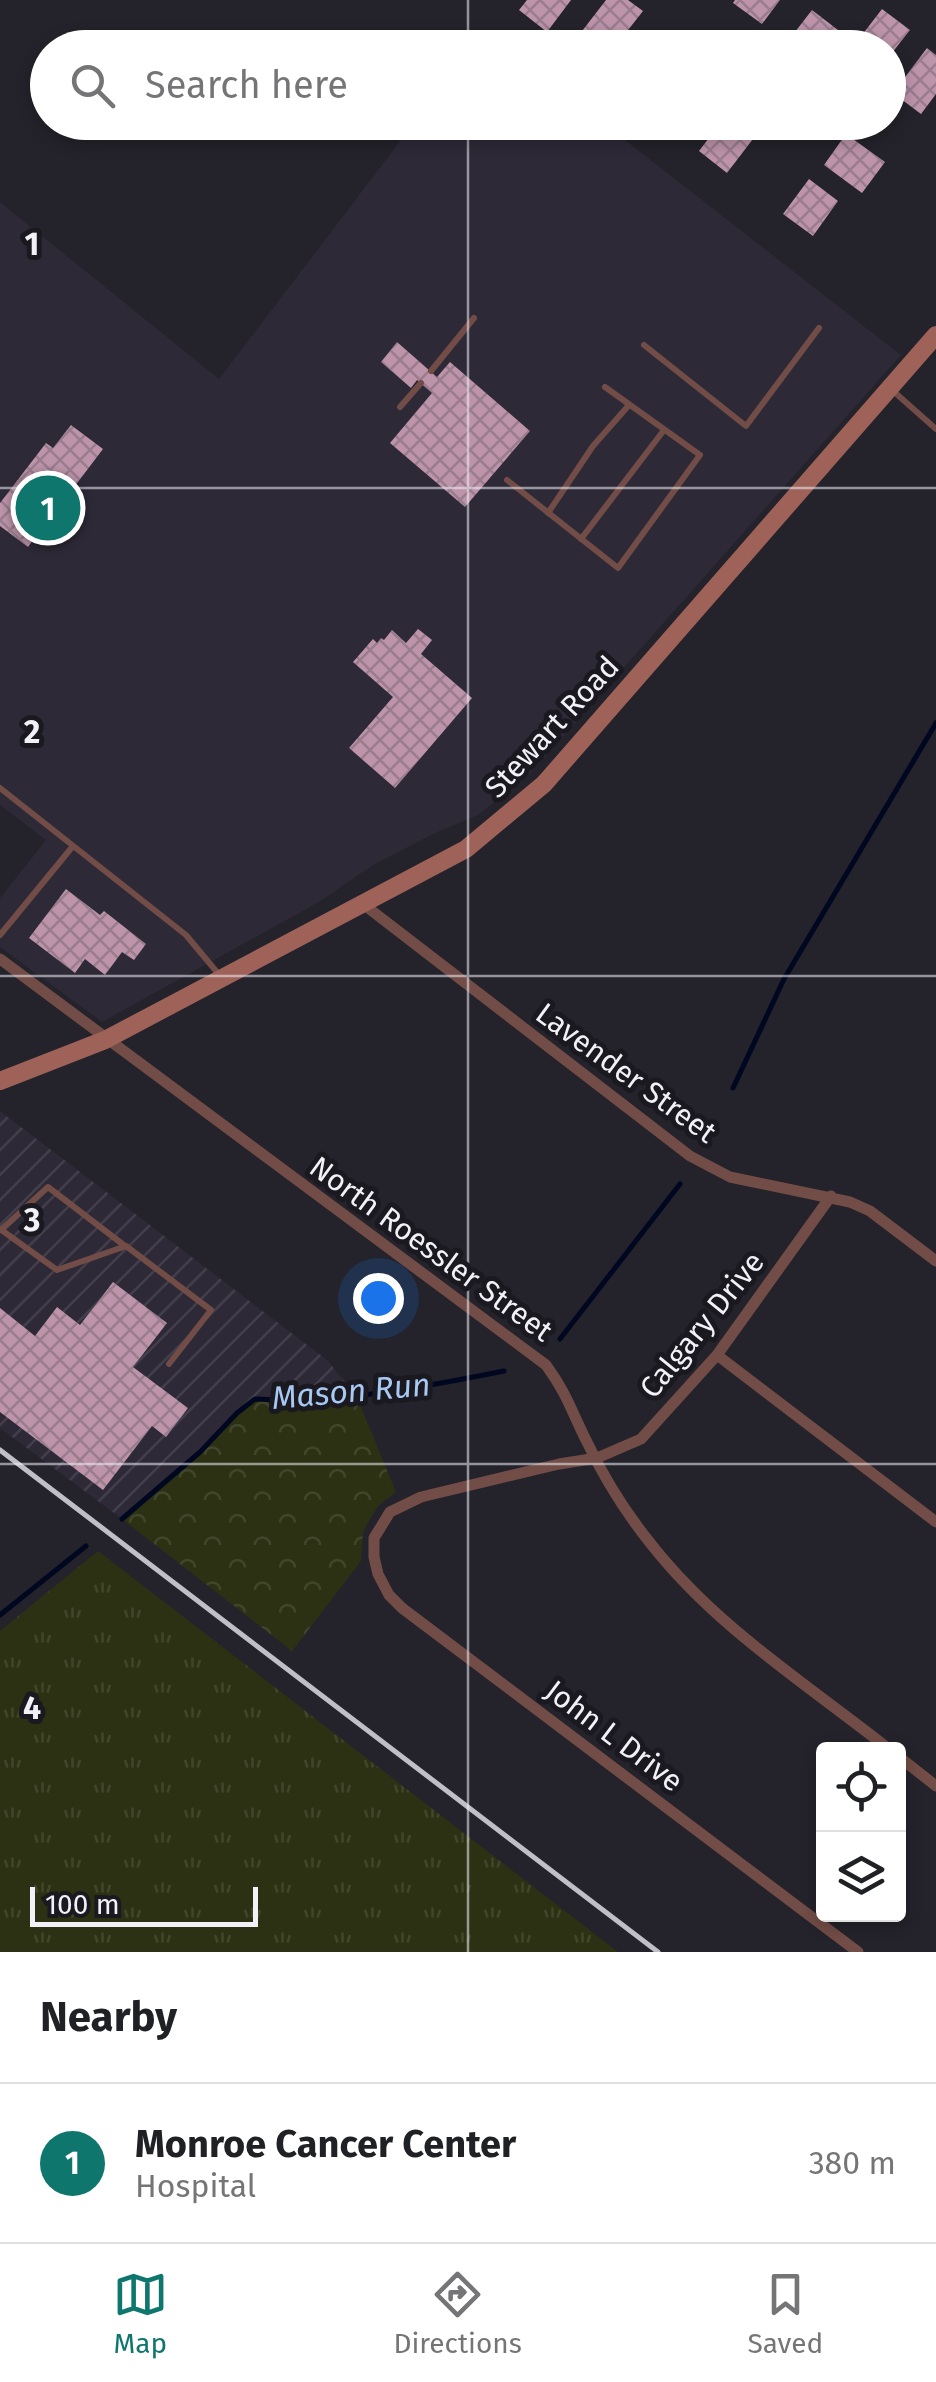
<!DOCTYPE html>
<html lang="en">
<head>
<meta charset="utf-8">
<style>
	body { margin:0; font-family:"Fira Sans",sans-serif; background:#f6f6f6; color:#202124 }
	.controls { position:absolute; right:30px; bottom:30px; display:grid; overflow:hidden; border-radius:10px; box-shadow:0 5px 15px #0003 }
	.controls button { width:90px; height:90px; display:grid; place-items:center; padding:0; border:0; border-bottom:2px solid #e0e0e0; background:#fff; color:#202124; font:50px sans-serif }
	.scale { position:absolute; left:30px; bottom:25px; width:228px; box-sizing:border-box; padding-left:10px; border:5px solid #f2f1f7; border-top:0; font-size:28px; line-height:35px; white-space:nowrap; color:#f2f1f7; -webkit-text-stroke:8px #1b1920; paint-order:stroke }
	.you { position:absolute; left:378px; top:1298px; width:35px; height:35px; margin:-25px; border:8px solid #fff; border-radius:50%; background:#1a73e8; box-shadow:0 0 0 15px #1a73e833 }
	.badge { display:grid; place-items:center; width:65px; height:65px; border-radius:50%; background:#0f766e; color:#fff; font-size:32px; font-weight:700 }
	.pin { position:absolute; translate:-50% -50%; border:5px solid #fff; box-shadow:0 2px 10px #0006 }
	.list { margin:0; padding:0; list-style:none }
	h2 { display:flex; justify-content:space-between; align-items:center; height:130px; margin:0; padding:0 40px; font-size:42px }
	h2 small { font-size:32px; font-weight:400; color:#757577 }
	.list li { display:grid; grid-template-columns:65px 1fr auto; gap:30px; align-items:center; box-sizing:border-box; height:160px; padding:0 40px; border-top:2px solid #e0e0e0 }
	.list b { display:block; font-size:38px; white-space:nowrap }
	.list p { margin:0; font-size:32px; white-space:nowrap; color:#757577 }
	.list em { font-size:32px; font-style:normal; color:#757577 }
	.icon { flex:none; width:55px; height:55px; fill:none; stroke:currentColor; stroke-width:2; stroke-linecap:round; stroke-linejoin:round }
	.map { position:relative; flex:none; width:936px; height:1952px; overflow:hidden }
	.search { position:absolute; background:#fff; box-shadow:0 5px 15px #0003; left:30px; right:30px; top:30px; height:110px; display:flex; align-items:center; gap:25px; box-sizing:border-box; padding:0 35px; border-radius:55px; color:#757577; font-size:38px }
	.sheet { height:290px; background:#fff }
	nav { display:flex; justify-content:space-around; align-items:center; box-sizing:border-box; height:140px; border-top:2px solid #e0e0e0; background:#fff; font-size:28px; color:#757577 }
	nav a { display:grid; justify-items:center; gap:5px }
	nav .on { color:#0f766e }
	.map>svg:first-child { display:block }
	.built { fill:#2d2937 }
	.industrial { fill:url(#industrial-furrows) }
	.grass { fill:url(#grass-tufts) }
	.park { fill:url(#park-crowns) }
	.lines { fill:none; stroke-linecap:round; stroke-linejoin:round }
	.stream { stroke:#000720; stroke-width:5 }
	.building { fill:url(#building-cross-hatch) }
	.lane { stroke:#724c46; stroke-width:6 }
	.street { stroke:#724c46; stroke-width:11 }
	.secondary { stroke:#9e6259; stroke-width:18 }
	.rail { stroke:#c0bfc5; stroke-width:5 }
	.grid { fill:none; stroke:#f2f1f7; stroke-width:2.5; stroke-opacity:0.55 }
	.labels { text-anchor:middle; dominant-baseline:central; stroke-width:10; stroke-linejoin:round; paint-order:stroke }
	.street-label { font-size:30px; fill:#f2f1f7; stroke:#1b1920 }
	.water-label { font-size:32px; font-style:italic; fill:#a8c9f4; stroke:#1b1920 }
	.grid-label { font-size:32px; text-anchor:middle; font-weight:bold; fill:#f2f1f7; stroke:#1b1920; stroke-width:10; stroke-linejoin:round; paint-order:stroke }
</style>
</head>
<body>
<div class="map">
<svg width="936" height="1952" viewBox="0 0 936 1952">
	<defs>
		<pattern id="industrial-furrows" width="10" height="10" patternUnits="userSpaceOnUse" patternTransform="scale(2.5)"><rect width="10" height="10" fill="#2d2937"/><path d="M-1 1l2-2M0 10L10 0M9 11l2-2" fill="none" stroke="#423e4b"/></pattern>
		<pattern id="grass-tufts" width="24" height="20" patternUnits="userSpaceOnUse" patternTransform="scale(2.5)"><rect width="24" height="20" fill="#2c3113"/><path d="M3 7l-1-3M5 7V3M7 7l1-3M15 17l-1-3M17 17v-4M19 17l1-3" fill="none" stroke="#41452a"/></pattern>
		<pattern id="park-crowns" width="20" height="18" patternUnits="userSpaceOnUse" patternTransform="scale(2.5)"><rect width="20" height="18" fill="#2c3113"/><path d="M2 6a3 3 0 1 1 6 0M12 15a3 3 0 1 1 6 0" fill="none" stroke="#41452a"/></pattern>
		<pattern id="building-cross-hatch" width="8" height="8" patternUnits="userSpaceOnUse" patternTransform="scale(2.5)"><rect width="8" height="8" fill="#bd94aa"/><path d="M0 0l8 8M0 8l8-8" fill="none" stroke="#9a7d8d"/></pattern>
	</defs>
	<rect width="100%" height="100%" fill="#24222a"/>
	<path class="built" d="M414,123H603L901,355L527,777L478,815L435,833L373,865L319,902L102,1022L0,947V898L46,840L0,805V202L219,379Z"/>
	<path class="industrial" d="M0,1111L327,1360L356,1395L237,1413L200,1452L122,1519L0,1428Z"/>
	<path class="grass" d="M98,1551L618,1952H0V1631Z"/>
	<path class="park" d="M356,1395L396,1492L378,1506L370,1519L363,1532L361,1561L292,1651L122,1519L200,1452L237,1413L255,1399L300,1402Z"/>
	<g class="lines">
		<path class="stream" d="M733,1088L784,979L936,723
			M560,1339L680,1184
			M122,1519L200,1452L237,1413L255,1399C342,1403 419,1388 504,1371
			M0,1615L86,1546"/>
	</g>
	<path class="building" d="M527,0H571L547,32L519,10Z
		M606,0H628L643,11L614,48H569Z
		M735,0H780L762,24L733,3Z
		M882,9L910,30L888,58V48H852Z
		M812,10L838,30L824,48H797L788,41Z
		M927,48L936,55V94L921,114L893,93Z
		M721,122H766L727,173L699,151Z
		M846,134L885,162L862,193L824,165Z
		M809,179L838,201L813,236L783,214Z
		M397,342L437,377L450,362L530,431L465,507L390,443L432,393L417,380L411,388L381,362Z
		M71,425L103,449L59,507L66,512L49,534L42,528L28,547L0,526V503L46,443L53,448Z
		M418,629L432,640L421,654L472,698L395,788L349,748L393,697L353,662L373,639L377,643L381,638L384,640L392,630L406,643Z
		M66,889L100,915L104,911L146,944L134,960L122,952L105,975L85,959L75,973L29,938Z
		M113,1282L167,1323L133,1367L188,1408L166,1437L152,1426L103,1490L0,1412V1308L35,1336L57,1307L80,1325Z"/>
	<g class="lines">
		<path class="lane" d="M644,345L746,426L819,328
			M431,371L474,318
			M892,390L936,429
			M400,407L421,383
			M507,480L618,568L700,455L605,387
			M548,513L593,446L629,405
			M581,539L664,430
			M0,788L186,935L221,977
			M0,935L73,846
			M0,1229L57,1270L126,1246L211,1310L169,1364
			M1,1230L48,1187L125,1246"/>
		<path class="street" d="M363,904L690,1156L730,1177L850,1202L870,1211L936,1261
			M0,959L546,1365C567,1394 571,1410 586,1440C603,1476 626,1513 651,1544C717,1628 807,1684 890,1750
			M831,1196L717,1355L641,1439L597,1458L559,1464L421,1497L390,1512L374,1538V1557L378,1574L389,1595L402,1608L858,1952
			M717,1355L936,1522
			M898,1756L936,1786"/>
		<path class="secondary" d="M0,1081L105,1040L466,849L544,784L936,335"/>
		<path class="rail" d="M0,1450L658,1952"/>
	</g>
	<path class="grid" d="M468,0V48M468,122V1952M0,488H936M0,976H936M0,1464H936"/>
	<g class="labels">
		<g class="street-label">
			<text transform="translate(552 727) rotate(-47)">Stewart Road</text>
			<text transform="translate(626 1073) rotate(36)">Lavender Street</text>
			<text transform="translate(431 1249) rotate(36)">North Roessler Street</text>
			<text transform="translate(702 1325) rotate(-51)">Calgary Drive</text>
			<text transform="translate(614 1736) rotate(37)">John L Drive</text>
		</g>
		<g class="water-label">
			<text transform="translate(351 1391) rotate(-5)">Mason Run</text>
		</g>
	</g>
	<g class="grid-label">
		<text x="32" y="255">1</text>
		<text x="32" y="743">2</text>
		<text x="32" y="1231">3</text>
		<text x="32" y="1719">4</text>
	</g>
</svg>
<div class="controls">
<button><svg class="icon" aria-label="locate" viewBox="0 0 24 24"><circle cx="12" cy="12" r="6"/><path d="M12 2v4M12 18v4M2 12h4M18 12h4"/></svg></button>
<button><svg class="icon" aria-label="layers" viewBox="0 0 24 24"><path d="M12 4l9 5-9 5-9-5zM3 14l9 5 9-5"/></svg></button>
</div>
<div class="scale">100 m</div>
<div class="you"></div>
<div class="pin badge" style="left:48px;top:508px">1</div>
<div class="search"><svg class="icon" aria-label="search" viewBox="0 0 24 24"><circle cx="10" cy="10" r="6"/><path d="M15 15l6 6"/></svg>Search here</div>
</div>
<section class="sheet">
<h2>Nearby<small></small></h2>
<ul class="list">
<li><span class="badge">1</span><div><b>Monroe Cancer Center</b><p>Hospital</p></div><em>380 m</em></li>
</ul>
</section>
<nav>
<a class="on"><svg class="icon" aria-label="map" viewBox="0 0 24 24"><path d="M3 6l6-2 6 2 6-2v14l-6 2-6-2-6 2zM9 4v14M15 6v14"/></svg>Map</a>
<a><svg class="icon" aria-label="directions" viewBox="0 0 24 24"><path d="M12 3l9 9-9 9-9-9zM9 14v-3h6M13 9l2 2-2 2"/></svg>Directions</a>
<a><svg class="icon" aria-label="saved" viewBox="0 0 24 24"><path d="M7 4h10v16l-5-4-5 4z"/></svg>Saved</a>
</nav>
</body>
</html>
